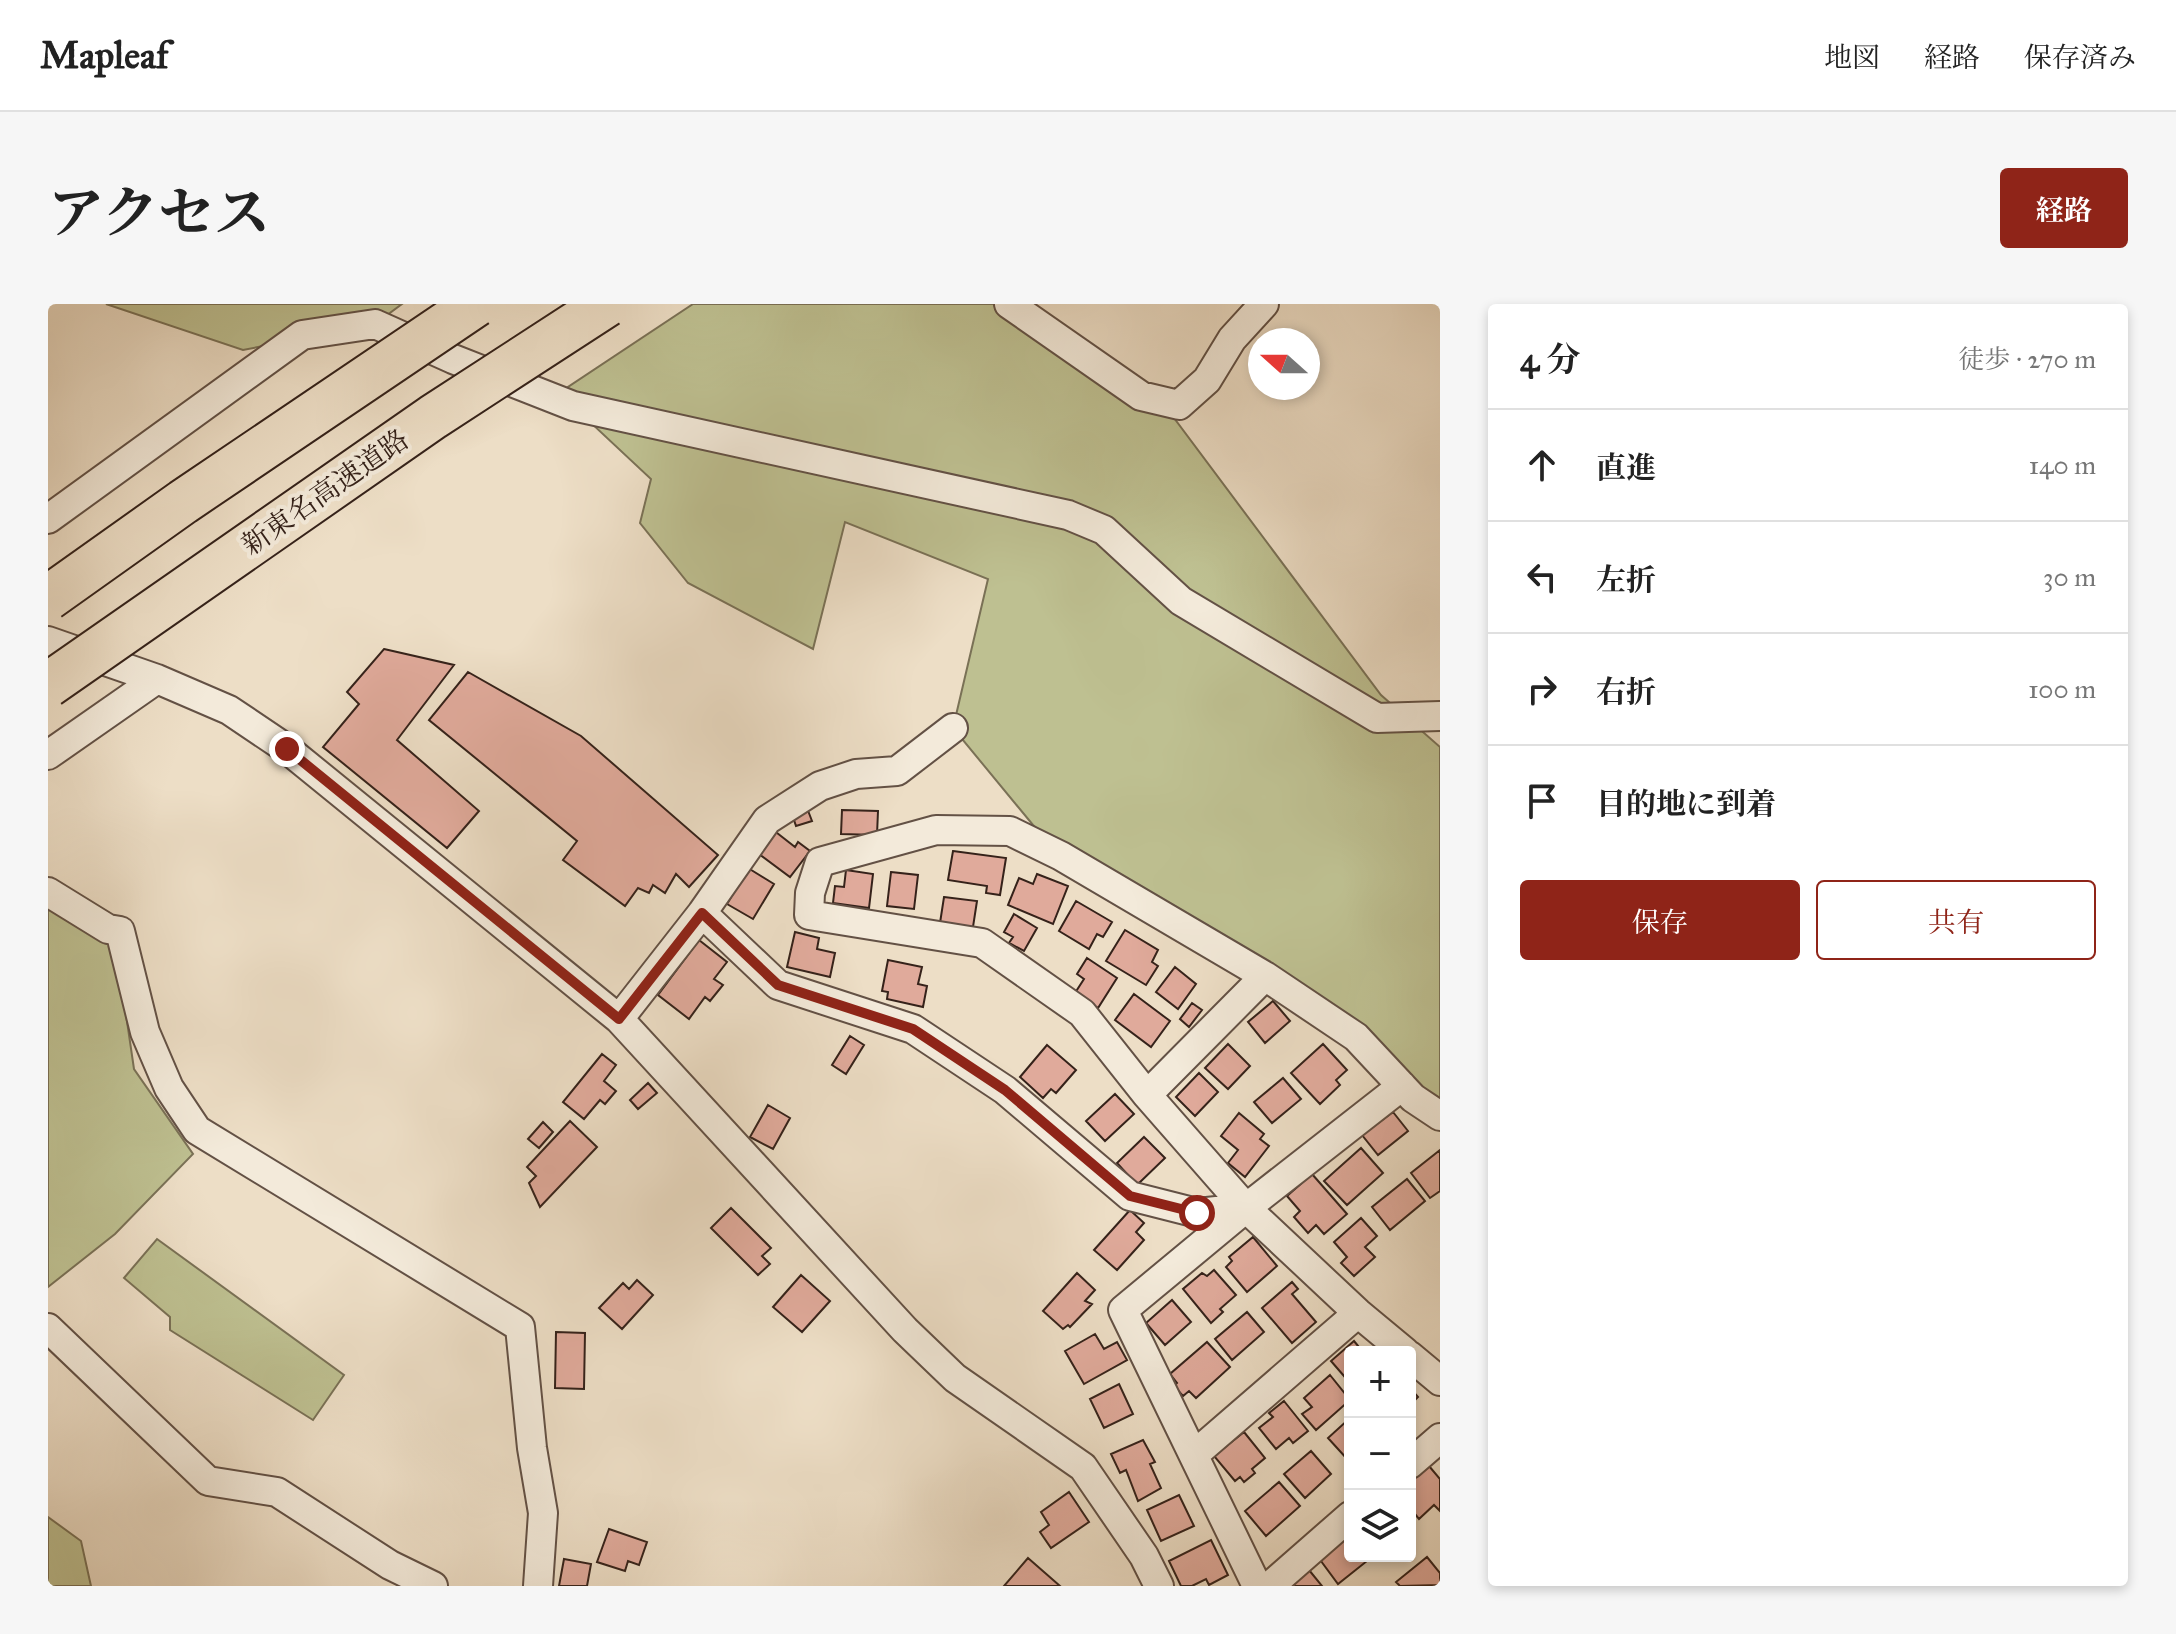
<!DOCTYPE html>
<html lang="ja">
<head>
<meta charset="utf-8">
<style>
	body { margin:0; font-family:"IM FELL Great Primer","Noto Serif JP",serif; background:#f6f6f6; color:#222 }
	.controls { position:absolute; right:24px; bottom:24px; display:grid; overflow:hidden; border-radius:8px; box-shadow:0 4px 12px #0003 }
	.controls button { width:72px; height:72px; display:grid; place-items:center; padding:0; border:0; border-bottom:2px solid #e0e0e0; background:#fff; color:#222; font:40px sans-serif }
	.compass { position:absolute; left:1200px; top:24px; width:72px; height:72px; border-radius:50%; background:#fff; box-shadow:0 4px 12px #0003; rotate:291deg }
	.stop { position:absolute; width:24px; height:24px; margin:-18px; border:6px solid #8f2418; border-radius:50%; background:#fff }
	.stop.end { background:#8f2418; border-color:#fff; box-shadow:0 2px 8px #0008 }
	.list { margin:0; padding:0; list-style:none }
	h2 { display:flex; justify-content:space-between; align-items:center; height:104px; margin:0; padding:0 32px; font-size:34px }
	h2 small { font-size:26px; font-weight:400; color:#767676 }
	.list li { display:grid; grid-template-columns:52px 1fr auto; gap:24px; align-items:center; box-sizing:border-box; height:112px; padding:0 32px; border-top:2px solid #e0e0e0 }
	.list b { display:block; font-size:30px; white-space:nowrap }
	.list em { font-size:26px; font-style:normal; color:#767676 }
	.actions { display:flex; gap:16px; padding:24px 32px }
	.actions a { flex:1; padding:18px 0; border:2px solid #8f2418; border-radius:8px; text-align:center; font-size:28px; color:#8f2418 }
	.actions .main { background:#8f2418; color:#fff }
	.icon { flex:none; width:44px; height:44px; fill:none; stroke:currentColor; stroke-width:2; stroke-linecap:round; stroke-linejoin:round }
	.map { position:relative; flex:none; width:1392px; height:1282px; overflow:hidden; border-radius:8px }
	header { display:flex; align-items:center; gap:48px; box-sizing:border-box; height:112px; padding:0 40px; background:#fff; border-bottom:2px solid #e0e0e0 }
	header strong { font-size:38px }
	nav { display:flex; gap:44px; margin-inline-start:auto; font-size:28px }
	.intro { display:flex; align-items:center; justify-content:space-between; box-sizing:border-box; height:192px; padding:0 48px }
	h1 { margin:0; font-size:56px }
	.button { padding:20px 36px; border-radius:8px; background:#8f2418; color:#fff; font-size:28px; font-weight:700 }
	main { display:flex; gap:48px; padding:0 48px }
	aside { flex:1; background:#fff; border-radius:8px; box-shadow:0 4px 12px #0003 }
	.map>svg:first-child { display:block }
	.green { fill:#bec091; stroke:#7a7156; stroke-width:2 }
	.building { fill:#e0aa9b; stroke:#35221a; stroke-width:2 }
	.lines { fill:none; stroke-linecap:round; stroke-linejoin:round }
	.minor-casing { stroke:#635145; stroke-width:32 }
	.minor { stroke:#f3eada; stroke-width:28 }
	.motorway-bridge-casing { stroke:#35221a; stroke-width:48; stroke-linecap:butt }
	.motorway-bridge { stroke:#eddec6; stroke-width:44 }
	.route { stroke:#8f2418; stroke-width:10 }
	.labels { text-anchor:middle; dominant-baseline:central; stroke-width:8; stroke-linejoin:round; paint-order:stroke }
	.street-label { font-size:28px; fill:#35221a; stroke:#f3eada }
</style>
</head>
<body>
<header>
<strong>Mapleaf</strong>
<nav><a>地図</a><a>経路</a><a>保存済み</a></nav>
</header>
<div class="intro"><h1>アクセス</h1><a class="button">経路</a></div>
<main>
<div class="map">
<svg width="1392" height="1282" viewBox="0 0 1392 1282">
	<rect width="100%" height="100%" fill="#eddec6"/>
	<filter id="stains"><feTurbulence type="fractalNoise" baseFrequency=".0025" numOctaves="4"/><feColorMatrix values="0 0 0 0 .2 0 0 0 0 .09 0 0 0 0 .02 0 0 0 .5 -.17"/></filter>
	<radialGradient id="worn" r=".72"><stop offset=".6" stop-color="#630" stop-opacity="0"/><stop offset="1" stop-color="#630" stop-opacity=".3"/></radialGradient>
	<path class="green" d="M58,0H354L327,20L195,46Z
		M645,0H977L1120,106L1333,391L1392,443V807L1308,733L1017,551L985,521L905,424L940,275L797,218L765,345L640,279L592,219L603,175L511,89Z
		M0,594L57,622L70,656L86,765L145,850L67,930L0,983Z
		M109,935L296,1071L265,1116L122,1026V1013L76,974Z
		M0,1213L33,1237L43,1282H0Z"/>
	<path class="building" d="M336,345L406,361L349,436L431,507L399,544L275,443L311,400L299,388Z
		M420,368L533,432L670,551L641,583L628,570L617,589L605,581L601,589L590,584L577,602L515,556L529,537L381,416Z
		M759,504L764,517L748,522L744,510Z
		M794,506L830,507L829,531L793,530Z
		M724,525L747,543L750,538L762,547L742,573L707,547Z
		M905,547L958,554L952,591L938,589L939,582L900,576Z
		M700,564L726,580L705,615L679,600Z
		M798,566L825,570L821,604L785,599L787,582L796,583Z
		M843,568L870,571L866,605L839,602Z
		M989,570L1020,582L1005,620L960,601L971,574L985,580Z
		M896,593L929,597L925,623L892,619Z
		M1028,597L1064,618L1055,633L1049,630L1041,645L1011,627Z
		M966,610L989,624L976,647L961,639L965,633L956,628Z
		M1077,626L1110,646L1104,658L1110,662L1098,681L1058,657Z
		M747,628L771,634L769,645L787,649L782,673L739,663Z
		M651,636L679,658L666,675L675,681L662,697L657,693L641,715L610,691Z
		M1039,654L1069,674L1050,704L1027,689L1036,675L1029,670Z
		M840,656L874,663L870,680L879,682L875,703L839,695L840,688L834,687Z
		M1127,663L1148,680L1130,705L1108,688Z
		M1086,690L1122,717L1103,743L1067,716Z
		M1225,697L1242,717L1217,739L1200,718Z
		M1144,699L1154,706L1141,723L1132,715Z
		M802,732L816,741L798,770L784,761Z
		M1180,740L1202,762L1180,785L1157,764Z
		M1275,740L1299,766L1288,776L1292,781L1272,800L1243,769Z
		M999,741L1028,766L1008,789L1003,785L995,794L972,773Z
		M554,750L568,761L556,777L568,787L557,800L552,796L536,815L515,798Z
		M1151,769L1170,788L1147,812L1128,793Z
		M1235,774L1253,795L1224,819L1206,798Z
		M600,779L609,789L590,805L582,796Z
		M1067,790L1086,810L1057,837L1038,817Z
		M720,801L742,814L725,845L702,833Z
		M1345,808L1360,827L1330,851L1314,831Z
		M1191,809L1216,830L1212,835L1221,842L1197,873L1180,859L1190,846L1173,832Z
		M522,817L549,843L492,903L481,879L488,872L479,863Z
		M495,818L505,828L491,844L480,835Z
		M1096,833L1117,854L1089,881L1069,859Z
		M1313,844L1335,869L1299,901L1276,877Z
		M1392,846V887L1382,894L1363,869Z
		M1264,870L1299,910L1276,930L1268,921L1260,929L1246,913L1252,907L1239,892Z
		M1359,875L1377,897L1342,926L1324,903Z
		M683,904L723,944L714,952L722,960L710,971L663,924Z
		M1082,906L1096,919L1088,928L1096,936L1069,966L1046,946Z
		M1313,914L1329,932L1317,943L1327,953L1306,972L1293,959L1299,953L1286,938Z
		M1205,933L1229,962L1199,988L1178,963L1184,957L1181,953Z
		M1166,966L1188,991L1172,1005L1175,1008L1163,1019L1135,985L1154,969L1159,972Z
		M1029,969L1047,986L1037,997L1044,1000L1022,1023L1020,1021L1015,1025L995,1007Z
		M753,971L782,997L754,1028L725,1003Z
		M589,976L605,991L574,1025L551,1004L575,979L581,985Z
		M1244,978L1250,985L1244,990L1268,1018L1244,1039L1214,1004Z
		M1124,996L1143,1018L1117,1041L1098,1019Z
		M1199,1008L1216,1028L1184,1056L1167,1035Z
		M508,1028L537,1029L536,1085L507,1084Z
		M1047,1030L1056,1045L1069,1038L1079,1056L1036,1080L1017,1047Z
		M1306,1037L1315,1048H1302V1079L1283,1057Z
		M1159,1038L1182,1063L1148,1094L1141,1087L1135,1092L1126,1082L1129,1079L1122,1070Z
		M1282,1071L1302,1096L1268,1126L1254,1110L1264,1103L1256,1094Z
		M1071,1080L1085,1110L1056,1124L1042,1095Z
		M1362,1084L1370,1093L1362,1101Z
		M1236,1097L1260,1127L1245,1139L1241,1134L1228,1145L1211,1124L1225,1113L1221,1109Z
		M1302,1114V1154L1300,1156L1280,1134Z
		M1196,1128L1217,1154L1204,1165L1207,1169L1196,1178L1192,1173L1187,1177L1166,1152Z
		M1095,1136L1107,1158L1102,1160L1113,1184L1090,1197L1078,1166L1072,1169L1063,1150Z
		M1263,1147L1283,1170L1257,1194L1236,1170Z
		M1381,1162L1392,1175V1207L1386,1201L1371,1215L1362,1204V1178Z
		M1231,1178L1252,1202L1218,1232L1197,1207Z
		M1021,1188L1041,1218L1003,1244L992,1228L1001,1221L993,1208Z
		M1131,1191L1146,1222L1113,1237L1099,1206Z
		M561,1225L599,1238L591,1261L580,1257L577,1267L549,1258Z
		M1302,1227V1252L1324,1253L1290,1280L1270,1253Z
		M1163,1236L1180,1271L1161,1281L1158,1275L1144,1282H1133L1121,1257Z
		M1379,1253L1392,1269V1281L1352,1282L1348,1278Z
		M980,1254L1012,1282H956Z
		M516,1255L543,1260L539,1282H511Z
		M1261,1266L1274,1282H1246L1244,1279Z"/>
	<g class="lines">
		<g class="minor-casing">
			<path id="minor" d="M961,0L1093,92L1131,101L1159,76L1184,35L1216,0
				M0,215L254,31L327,20L405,55L525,102L1020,211L1056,226L1133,297L1329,414L1392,412
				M0,337L109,375L181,406L239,445L571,715L857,1026L907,1074L1035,1163L1096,1252L1111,1282
				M0,451L109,375
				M0,588L60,625L72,627L97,728L121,784L149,826L472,1023L484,1144L495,1209L490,1282
				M654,609L730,681L865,725L957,786L1082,892L1149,909L1198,904
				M571,715L654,609L719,516L772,482L808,470L849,467L905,424
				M1099,791L1217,672
				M0,1024L160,1177L229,1188L342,1261L385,1282
				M1357,1048L1310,1009L1198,904L1099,791L1034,709L934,639L761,611L762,589L772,558L888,526L962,527L1013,552L1217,672L1308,733L1365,794L1392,812
				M1362,1052L1392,1077
				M1147,1150L1310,1009
				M1362,1160L1392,1134
				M1209,1282L1075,1006L1198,904L1354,782
				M1222,1282L1302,1212"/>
		</g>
		<use href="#minor" class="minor"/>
		<g class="motorway-bridge-casing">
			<path id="motorway-bridge" d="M0,294L135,198L428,0
				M0,381L385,113L559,0"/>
		</g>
		<use href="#motorway-bridge" class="motorway-bridge"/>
	</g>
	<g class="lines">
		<path class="route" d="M239,445L571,715L654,609L730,681L865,725L957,786L1082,892L1149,909"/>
	</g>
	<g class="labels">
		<g class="street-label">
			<text transform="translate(277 188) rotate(-35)">新東名高速道路</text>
		</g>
	</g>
	<rect width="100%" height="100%" filter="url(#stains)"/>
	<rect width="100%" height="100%" fill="url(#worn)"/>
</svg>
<div class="controls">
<button>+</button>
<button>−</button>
<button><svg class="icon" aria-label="layers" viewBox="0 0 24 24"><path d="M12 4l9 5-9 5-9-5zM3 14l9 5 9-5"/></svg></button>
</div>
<svg class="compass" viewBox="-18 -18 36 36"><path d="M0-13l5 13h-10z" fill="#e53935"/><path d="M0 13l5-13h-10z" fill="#767676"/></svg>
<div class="stop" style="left:1149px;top:909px"></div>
<div class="stop end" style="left:239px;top:445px"></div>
</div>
<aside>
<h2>4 分<small>徒歩 · 270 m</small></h2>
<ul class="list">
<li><svg class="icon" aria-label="ahead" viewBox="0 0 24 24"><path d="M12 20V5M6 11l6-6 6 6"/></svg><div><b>直進</b></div><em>140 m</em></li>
<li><svg class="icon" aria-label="left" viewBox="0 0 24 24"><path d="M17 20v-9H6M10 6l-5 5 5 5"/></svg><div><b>左折</b></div><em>30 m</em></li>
<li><svg class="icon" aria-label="right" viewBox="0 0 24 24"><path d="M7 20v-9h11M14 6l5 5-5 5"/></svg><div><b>右折</b></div><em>100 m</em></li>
<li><svg class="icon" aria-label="arrive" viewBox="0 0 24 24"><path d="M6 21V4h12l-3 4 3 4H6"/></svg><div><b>目的地に到着</b></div></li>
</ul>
<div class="actions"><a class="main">保存</a><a>共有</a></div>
</aside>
</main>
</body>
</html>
